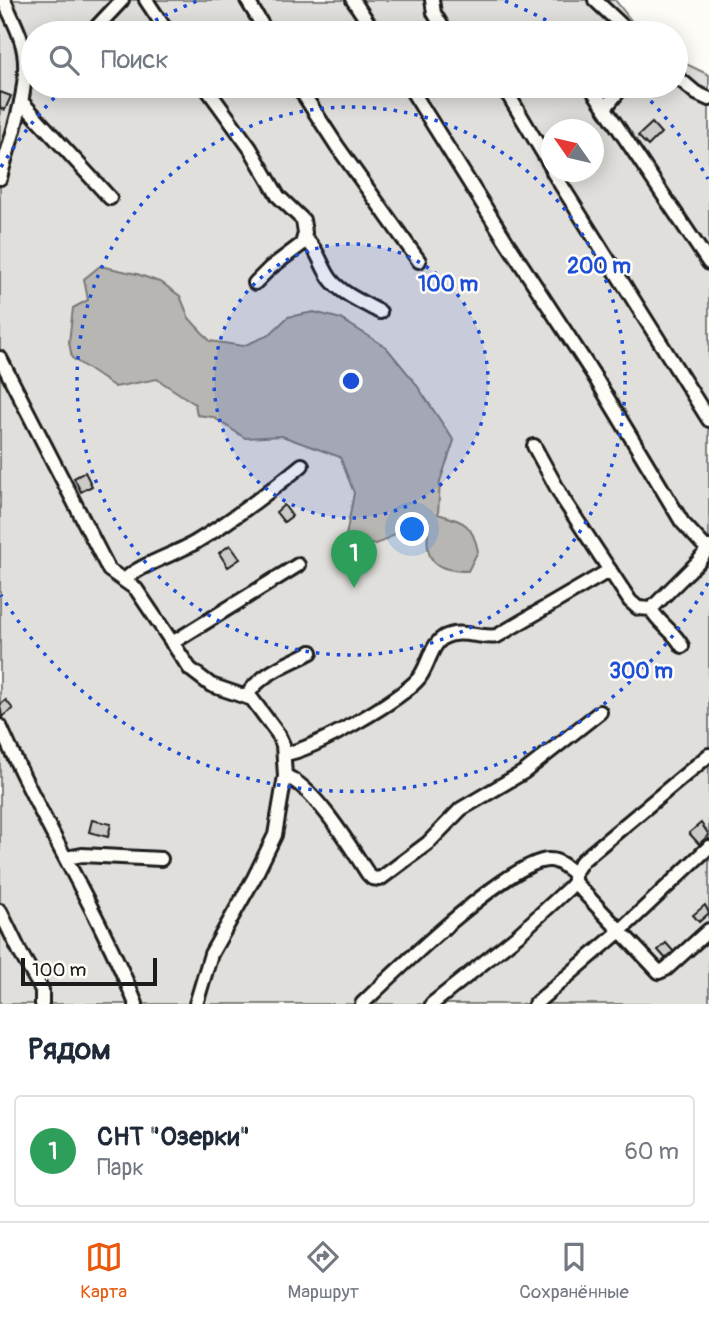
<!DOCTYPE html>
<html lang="ru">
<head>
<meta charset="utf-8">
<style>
	body { margin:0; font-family:Pangolin,sans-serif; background:#f2f2f3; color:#1f2937 }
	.compass { position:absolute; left:541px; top:119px; width:63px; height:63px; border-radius:50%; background:#fff; box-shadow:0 4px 18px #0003; rotate:304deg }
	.scale { position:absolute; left:21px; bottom:18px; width:136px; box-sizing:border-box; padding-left:7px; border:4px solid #1c1c1c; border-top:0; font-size:19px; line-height:24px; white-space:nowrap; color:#1c1c1c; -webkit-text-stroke:5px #fdfcf7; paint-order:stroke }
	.you { position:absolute; left:413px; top:530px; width:24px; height:24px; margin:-18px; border:5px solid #fff; border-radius:50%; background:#1a73e8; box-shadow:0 0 0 10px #1a73e833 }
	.badge { display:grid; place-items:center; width:46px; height:46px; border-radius:50%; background:#ea580c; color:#fff; font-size:23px; font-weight:700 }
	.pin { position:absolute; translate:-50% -58px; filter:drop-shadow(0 2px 4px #0008) }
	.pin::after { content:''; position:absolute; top:37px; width:24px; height:21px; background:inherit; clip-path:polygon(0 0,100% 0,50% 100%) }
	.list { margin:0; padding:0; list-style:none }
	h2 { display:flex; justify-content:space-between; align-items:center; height:91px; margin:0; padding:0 28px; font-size:30px }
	h2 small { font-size:23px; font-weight:400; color:#747a83 }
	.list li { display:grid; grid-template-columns:46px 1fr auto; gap:21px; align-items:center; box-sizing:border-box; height:112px; margin:0 14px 14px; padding:0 14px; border:2px solid #e0e1e3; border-radius:7px }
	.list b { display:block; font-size:26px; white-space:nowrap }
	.list p { margin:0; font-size:23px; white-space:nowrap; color:#747a83 }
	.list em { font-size:23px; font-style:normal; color:#747a83 }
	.icon { flex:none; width:38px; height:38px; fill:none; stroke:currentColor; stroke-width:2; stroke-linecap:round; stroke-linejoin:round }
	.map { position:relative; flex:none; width:709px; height:1004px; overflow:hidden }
	.search { position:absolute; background:#fff; box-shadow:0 4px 18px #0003; left:21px; right:21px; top:21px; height:77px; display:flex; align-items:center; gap:18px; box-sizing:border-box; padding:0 24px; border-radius:38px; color:#747a83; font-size:26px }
	.sheet { height:217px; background:#fff }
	nav { display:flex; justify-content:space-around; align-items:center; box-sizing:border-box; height:98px; border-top:2px solid #e0e1e3; background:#fff; font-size:19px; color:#747a83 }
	nav a { display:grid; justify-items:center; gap:4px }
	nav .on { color:#ea580c }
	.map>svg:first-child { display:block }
	.green { fill:#e0dfdb; stroke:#7e7e7c; stroke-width:2; fill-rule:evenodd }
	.water { fill:#b7b6b2; stroke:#797876; stroke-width:2 }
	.building { fill:#cccbc8; stroke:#1c1c1c; stroke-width:2 }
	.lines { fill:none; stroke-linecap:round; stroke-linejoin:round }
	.minor-casing { stroke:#1c1c1c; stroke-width:18 }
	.minor { stroke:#fdfcf7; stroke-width:12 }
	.ring { fill:none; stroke:#1d4ed8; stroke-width:3.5; stroke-dasharray:3.5 7 }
	.centre { fill:#1d4ed8; stroke:#fdfcf7; stroke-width:3.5 }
	.ring-label { font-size:21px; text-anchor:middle; font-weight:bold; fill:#1d4ed8; stroke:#fdfcf7; stroke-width:5; stroke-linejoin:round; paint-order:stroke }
</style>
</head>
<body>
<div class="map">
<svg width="709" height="1004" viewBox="0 0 709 1004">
	<rect width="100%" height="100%" fill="#fdfcf7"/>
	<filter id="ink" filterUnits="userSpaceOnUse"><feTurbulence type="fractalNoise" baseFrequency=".0143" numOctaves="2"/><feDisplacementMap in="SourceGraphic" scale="14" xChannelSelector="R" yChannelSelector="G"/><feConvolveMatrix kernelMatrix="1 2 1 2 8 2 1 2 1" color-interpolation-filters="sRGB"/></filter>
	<g filter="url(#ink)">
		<path class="green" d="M0,0H615L641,33H33V86H676V59L709,75V1004H0ZM552,130H594V172H552Z"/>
		<path class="water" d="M100,266L137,274L162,283L180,296L189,318L210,341L243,346L269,335L288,317L314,312L341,319L386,347L414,381L454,441L440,481L438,514C464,522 472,523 478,551L468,571C433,571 423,559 429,525L414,520C398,529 383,549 362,544C357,543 351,538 346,536L354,493L340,457L282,436L245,438L213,417L197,415L195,404L157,379L115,387L72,358L69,342L73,308L88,300L84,279Z"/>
		<path class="building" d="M0,92L11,96L5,110L0,108Z
			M652,123L661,133L648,146L638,136Z
			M85,472L92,486L81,492L74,478Z
			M284,505L292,516L284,522L276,512Z
			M230,545L240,559L228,567L219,553Z
			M6,700L13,709L2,717L0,705Z
			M92,820L111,824L108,837L89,832Z
			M701,823L709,835L699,844L689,833Z
			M705,905L709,913L699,922L693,915Z
			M666,943L674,952L666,959L658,950Z"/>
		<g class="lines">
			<g class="minor-casing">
				<path id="minor" d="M146,0L168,33
					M247,0L267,33
					M353,0L375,33
					M432,0L434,13L446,33
					M595,0L630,33
					M91,33L122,0
					M676,76L696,93L709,99
					M205,86L250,148L278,196L303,220L305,233L302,244L270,268L255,283
					M298,86L337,146L419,261
					M409,86L506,241L593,374L682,522L707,549
					M499,86L509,96L552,168
					M590,86L709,263
					M21,101L110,198
					M605,108L623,86
					M553,172L709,420
					M0,178C10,138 35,80 21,40C17,26 9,13 4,0
					M305,239C320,251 321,268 332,281C344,295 364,303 380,312
					M0,358L109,570L136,589L190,669L211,685L252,699L278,734L283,745L285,776L275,835L254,878L211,954L196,1004
					M534,446L563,499L630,601L638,608L651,609
					M125,580C136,566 178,553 196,542C234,519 268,493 302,465
					M651,609L699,561L709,547
					M651,609C659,624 674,631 682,646
					M172,643L298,565
					M247,696C260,673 289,664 311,652
					M0,726C41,821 97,908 136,1004
					M285,754C313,750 401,700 419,678C429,665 430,646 444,637C461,628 479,639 497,636L610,570
					M285,776C313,785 352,849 368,874L372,878L380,879L428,843L461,809L524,772L600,712
					M66,858L82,855L161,859
					M574,882L659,972L666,969L709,930
					M0,911L21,954L42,990V1004
					M362,1004C392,975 513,857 550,860C559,860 567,868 574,873
					M432,1004L518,935L569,888L574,882V873L582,861L709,755
					M535,1004L620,931L709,847"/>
			</g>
			<use href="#minor" class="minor"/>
		</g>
	</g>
	<circle cx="351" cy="381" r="137" fill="#1d4ed8" fill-opacity=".12"/>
	<g class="ring">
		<circle cx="351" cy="381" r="137"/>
		<circle cx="351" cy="381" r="274"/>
		<path d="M708 583A410 410 0 0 1 1 595M1 167A410 410 0 0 1 66 86M137 31A410 410 0 0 1 197 1M505 1A410 410 0 0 1 565 31M636 86A410 410 0 0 1 708 179"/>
	</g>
	<circle cx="351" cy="381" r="10" class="centre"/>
	<g class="ring-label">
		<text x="599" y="273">200 m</text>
		<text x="448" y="291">100 m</text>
		<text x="641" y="678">300 m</text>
	</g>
</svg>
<svg class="compass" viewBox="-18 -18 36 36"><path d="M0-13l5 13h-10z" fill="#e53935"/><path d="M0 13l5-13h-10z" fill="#747a83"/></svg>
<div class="scale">100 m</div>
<div class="you"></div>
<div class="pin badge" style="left:354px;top:588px;background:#2e9e5b">1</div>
<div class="search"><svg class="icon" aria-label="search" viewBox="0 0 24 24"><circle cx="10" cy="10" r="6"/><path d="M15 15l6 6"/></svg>Поиск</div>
</div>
<section class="sheet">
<h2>Рядом<small></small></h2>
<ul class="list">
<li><span class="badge" style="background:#2e9e5b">1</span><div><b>СНТ &quot;Озерки&quot;</b><p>Парк</p></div><em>60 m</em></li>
</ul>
</section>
<nav>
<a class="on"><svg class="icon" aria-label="map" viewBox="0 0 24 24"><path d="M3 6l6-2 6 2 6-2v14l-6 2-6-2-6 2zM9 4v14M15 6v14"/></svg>Карта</a>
<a><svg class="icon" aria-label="directions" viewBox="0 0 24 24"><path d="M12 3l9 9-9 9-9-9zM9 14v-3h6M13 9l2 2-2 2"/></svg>Маршрут</a>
<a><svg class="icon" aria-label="saved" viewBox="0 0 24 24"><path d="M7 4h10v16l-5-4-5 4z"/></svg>Сохранённые</a>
</nav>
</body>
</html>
